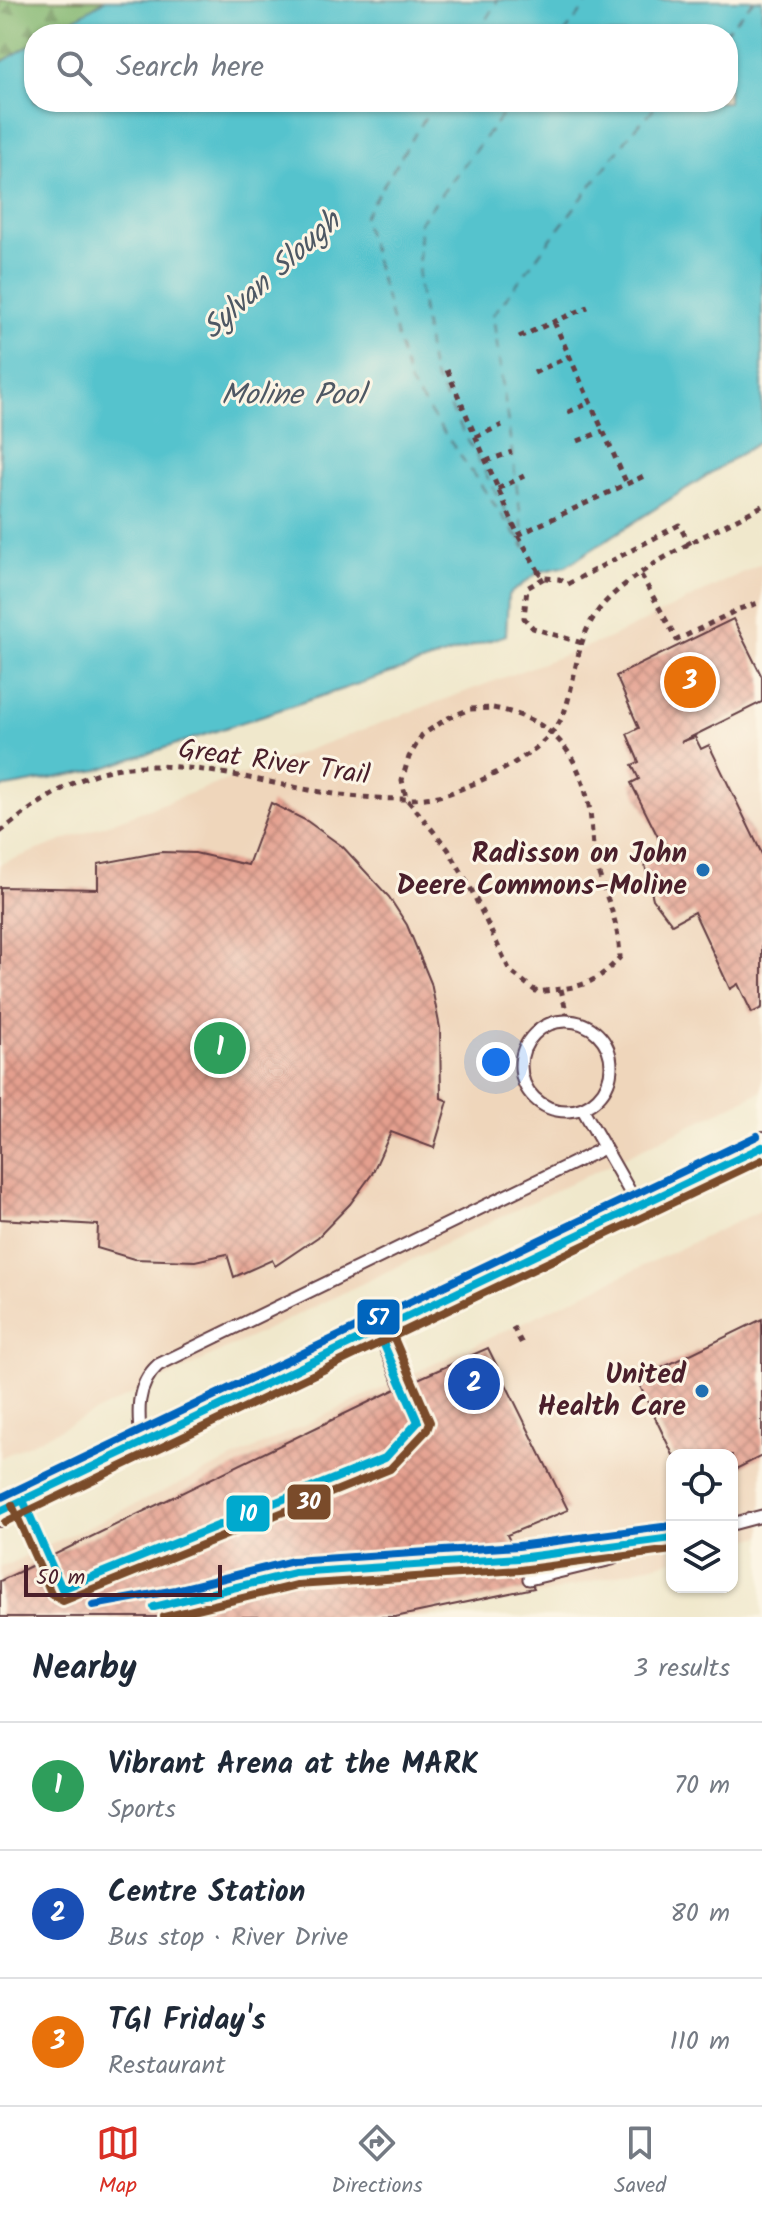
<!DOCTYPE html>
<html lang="en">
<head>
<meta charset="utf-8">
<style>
	body { margin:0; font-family:Kalam,sans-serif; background:#f2f2f3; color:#1f2937 }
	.controls { position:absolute; right:24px; bottom:24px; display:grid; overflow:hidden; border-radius:16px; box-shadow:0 2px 6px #0004 }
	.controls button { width:72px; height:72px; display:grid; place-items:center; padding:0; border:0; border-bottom:2px solid #e0e1e3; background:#fff; color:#1f2937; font:40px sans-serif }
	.scale { position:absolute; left:24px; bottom:20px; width:198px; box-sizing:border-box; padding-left:8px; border:4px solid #4a1f2b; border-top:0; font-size:22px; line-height:28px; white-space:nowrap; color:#4a1f2b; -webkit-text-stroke:6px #fcf5e5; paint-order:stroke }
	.you { position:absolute; left:496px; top:1062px; width:28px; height:28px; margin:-20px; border:6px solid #fff; border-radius:50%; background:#1a73e8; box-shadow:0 0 0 12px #1a73e833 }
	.badge { display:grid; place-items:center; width:52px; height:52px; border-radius:50%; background:#d93025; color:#fff; font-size:26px; font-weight:700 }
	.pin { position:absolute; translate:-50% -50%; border:4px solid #fff; box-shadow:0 2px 8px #0006 }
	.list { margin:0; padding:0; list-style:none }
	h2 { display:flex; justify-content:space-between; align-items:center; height:104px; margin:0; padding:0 32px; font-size:34px }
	h2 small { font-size:26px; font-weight:400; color:#747a83 }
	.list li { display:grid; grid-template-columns:52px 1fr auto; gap:24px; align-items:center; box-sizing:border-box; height:128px; padding:0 32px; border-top:2px solid #e0e1e3 }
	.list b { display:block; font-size:30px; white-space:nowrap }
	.list p { margin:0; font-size:26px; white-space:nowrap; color:#747a83 }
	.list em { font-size:26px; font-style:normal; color:#747a83 }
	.icon { flex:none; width:44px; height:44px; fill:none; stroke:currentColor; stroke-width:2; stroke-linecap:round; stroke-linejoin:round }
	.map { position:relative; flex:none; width:762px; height:1617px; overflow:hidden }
	.search { position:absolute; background:#fff; box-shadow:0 2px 6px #0004; left:24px; right:24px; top:24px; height:88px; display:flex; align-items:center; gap:20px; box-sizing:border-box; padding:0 28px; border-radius:32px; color:#747a83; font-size:30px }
	.sheet { height:488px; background:#fff }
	nav { display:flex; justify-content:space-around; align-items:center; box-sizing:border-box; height:112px; border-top:2px solid #e0e1e3; background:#fff; font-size:22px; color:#747a83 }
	nav a { display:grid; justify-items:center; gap:4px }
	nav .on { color:#d93025 }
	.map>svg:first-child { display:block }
	.built { fill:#efd6bb }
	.forest { fill:url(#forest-firs); stroke:#686c50; stroke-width:2 }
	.water { fill:#55c3cd; stroke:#50717c; stroke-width:2 }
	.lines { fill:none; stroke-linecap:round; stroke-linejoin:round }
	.ferry { stroke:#4e5864; stroke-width:2; stroke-dasharray:10 8; stroke-linecap:butt }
	.building { fill:url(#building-cross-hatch) }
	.service-casing { stroke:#633d43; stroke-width:15 }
	.secondary-casing { stroke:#633d43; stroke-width:34 }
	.path { stroke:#633d43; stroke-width:5; stroke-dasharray:6 6; stroke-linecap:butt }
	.service { stroke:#fff; stroke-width:11 }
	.secondary { stroke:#fff; stroke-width:30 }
	.bus-1-casing { stroke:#fcf5e5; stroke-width:14 }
	.bus-2-casing { stroke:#fcf5e5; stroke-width:14 }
	.bus-3-casing { stroke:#fcf5e5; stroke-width:14 }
	.bus-1 { stroke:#00a9ce; stroke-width:8 }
	.bus-2 { stroke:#7a4b2a; stroke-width:8 }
	.bus-3 { stroke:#0065bd; stroke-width:8 }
	.poi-dot { fill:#1f6fb2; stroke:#fcf5e5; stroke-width:3 }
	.labels { text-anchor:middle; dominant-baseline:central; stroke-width:6; stroke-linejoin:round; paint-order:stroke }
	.street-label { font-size:28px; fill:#4a1f2b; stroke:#fcf5e5 }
	.poi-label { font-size:28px; font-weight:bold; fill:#4a1f2b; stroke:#fcf5e5; text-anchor:end }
	.water-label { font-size:30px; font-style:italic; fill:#4e5864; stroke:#fcf5e5 }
	.line-badge { stroke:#fcf5e5; stroke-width:3 }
	.badge-label { font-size:22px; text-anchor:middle; font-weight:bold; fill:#fff }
</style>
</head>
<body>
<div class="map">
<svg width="762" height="1617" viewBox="0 0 762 1617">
	<defs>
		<pattern id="forest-firs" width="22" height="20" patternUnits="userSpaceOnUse" patternTransform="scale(2)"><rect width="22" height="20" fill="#87b974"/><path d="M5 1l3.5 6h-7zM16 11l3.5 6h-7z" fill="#70965f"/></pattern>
		<pattern id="building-cross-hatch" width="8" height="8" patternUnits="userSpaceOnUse" patternTransform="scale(2)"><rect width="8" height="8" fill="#e49f8e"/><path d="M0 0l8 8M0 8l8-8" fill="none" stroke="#bb8174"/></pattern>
	</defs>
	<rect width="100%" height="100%" fill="#fcf5e5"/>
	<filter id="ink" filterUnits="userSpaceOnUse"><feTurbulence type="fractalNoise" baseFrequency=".0125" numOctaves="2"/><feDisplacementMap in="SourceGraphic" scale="16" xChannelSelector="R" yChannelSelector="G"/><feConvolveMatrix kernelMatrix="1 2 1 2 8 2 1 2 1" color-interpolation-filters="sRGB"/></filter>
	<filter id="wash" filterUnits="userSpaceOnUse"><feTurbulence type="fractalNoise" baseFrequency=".006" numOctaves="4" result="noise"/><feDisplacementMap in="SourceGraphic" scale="32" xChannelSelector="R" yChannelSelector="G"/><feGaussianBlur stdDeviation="1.8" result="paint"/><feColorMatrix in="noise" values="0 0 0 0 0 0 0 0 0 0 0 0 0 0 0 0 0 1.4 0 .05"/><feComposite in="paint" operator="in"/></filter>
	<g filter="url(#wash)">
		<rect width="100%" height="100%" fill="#f0e8cc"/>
		<path class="built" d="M762,563V1091L0,1458V864L610,638Z
			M762,1210V1536L732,1544V1455H672V1560L544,1594L420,1617H0V1568Z"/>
		<path class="forest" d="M0,0H106L49,34H34V43L0,63Z"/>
		<path class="water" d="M106,0H762V440L566,566L539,572L508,595L506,635L98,770L0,788V63L34,43V102H728V34H49Z"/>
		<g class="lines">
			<path class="ferry" d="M477,34L498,0
				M564,34L590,0
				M723,34L754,0
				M435,102L363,218L410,384L525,548
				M512,102L420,222L418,281L432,373L521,540
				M525,547L493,315L632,132L660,102"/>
		</g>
		<g id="blocks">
			<path class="building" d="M733,619L762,677V702L681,742L695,737L701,749L709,745L762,854V1008L752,1013L738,984L730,989L694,912L672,924L653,899L644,861L665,851L631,783L639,779L632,765L639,762L627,734L639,728L616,676Z
				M271,803L307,821L343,847L389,897L407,925L431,983L440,1028L441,1098L448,1101L434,1148L391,1132L372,1174L350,1204L318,1237L275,1266L272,1260L234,1277L227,1254L195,1261L134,1259L97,1248L98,1225L0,1219V887L98,889V864L161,852L195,853L248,865Z
				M762,1319V1456L732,1471V1455H673L637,1380Z
				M488,1348L568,1510L507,1535L534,1588L395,1617H0V1581L402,1386Z"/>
		</g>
	</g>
	<g filter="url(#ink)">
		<use href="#blocks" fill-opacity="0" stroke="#633d43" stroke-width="2"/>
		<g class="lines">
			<g class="service-casing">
				<path id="service" d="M521 1066a45 45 0 1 1 90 0a45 45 0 1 1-90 0Z
					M582,1108L638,1206
					M378,1331L402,1386
					M141,1442C138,1414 135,1386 158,1365L604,1148
					M732,1524L762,1516
					M519,1558L672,1538
					M529,1579L612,1559L635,1548"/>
			</g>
			<g class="secondary-casing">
				<path id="secondary" d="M0,1511L762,1147"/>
			</g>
			<path class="path" d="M554,322L627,484
				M519,337L588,307
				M447,370L518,535L539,572
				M534,373L569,356
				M568,412L590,403
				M476,437L502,425
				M578,441L603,431
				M486,461L512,452
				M498,489L524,476
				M518,535L648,474
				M537,570L544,578L559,579L568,584L679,525L690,545
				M641,575L677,640L739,609L762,602
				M544,578L527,588L524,618L533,628L582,643
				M493,708C550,719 577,748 589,806C593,827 591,848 597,868C608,903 618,919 620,957C593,988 576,987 537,992L510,971L470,887L448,849L406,798L402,780L409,757L422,735L448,718L470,709Z
				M0,832C27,811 55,790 87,777C166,745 279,792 362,797C390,799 426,802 453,792C488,779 550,750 564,713C576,680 575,645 595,615C624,571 715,531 762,506
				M561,989L568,1020
				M513,1327L524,1348"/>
			<use href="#service" class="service"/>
			<use href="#secondary" class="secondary"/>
			<g class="bus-1-casing">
				<path id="bus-1" d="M23,1500L62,1589L385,1458L418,1422L377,1329
					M0,1511L762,1147
					M154,1607L295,1573L519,1558L672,1538"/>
			</g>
			<g class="bus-2-casing">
				<path id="bus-2" d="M12,1505L52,1595L63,1601L390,1469L427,1430L430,1422L388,1324
					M5,1522L762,1160
					M164,1617L297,1585L520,1570L672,1550"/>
			</g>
			<g class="bus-3-casing">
				<path id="bus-3" d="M0,1498L757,1136
					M93,1605L176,1590L293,1561L518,1546L670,1526"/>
			</g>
			<use href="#bus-1" class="bus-1"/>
			<use href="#bus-2" class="bus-2"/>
			<use href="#bus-3" class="bus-3"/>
		</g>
	</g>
	<g class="poi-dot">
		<circle cx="703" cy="870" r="8"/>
		<circle cx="702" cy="1391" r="8"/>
	</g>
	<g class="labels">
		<g class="street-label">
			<text transform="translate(274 763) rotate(8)">Great River Trail</text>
		</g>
		<g class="poi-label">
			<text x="687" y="854">Radisson on John<tspan x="687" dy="32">Deere Commons-Moline</tspan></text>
			<text x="686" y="1375">United<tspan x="686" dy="32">Health Care</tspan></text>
		</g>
		<g class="water-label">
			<text transform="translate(272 276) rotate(-42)">Sylvan Slough</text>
			<text x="293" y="396">Moline Pool</text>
		</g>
	</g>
	<g class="line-badge">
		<rect x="356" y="1298" width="45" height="38" rx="8" fill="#0065bd"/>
		<rect x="286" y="1483" width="46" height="38" rx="8" fill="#7a4b2a"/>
		<rect x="225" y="1494" width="46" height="39" rx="8" fill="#00a9ce"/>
	</g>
	<g class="badge-label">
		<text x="378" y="1325">57</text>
		<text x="309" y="1509">30</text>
		<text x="248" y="1521">10</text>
	</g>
</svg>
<div class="controls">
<button><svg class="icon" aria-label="locate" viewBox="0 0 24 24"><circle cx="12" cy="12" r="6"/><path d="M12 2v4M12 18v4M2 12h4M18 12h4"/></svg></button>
<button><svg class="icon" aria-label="layers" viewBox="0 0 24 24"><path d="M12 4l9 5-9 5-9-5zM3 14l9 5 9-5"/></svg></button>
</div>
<div class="scale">50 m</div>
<div class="you"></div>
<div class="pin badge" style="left:220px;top:1048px;background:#2e9e5b">1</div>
<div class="pin badge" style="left:474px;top:1384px;background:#1a4fb4">2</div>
<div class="pin badge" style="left:690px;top:682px;background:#e8710a">3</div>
<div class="search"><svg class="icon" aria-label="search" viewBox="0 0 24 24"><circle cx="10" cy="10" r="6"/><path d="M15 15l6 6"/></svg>Search here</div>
</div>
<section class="sheet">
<h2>Nearby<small>3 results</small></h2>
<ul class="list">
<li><span class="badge" style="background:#2e9e5b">1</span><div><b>Vibrant Arena at the MARK</b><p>Sports</p></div><em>70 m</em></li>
<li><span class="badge" style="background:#1a4fb4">2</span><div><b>Centre Station</b><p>Bus stop · River Drive</p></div><em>80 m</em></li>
<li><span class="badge" style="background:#e8710a">3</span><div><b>TGI Friday's</b><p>Restaurant</p></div><em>110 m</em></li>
</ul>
</section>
<nav>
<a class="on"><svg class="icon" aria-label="map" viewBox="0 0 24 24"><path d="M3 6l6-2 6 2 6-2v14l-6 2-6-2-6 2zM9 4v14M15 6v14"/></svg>Map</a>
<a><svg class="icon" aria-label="directions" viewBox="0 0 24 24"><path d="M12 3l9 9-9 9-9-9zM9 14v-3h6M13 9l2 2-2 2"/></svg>Directions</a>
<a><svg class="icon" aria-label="saved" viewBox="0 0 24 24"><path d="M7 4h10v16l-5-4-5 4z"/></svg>Saved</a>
</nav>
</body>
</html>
